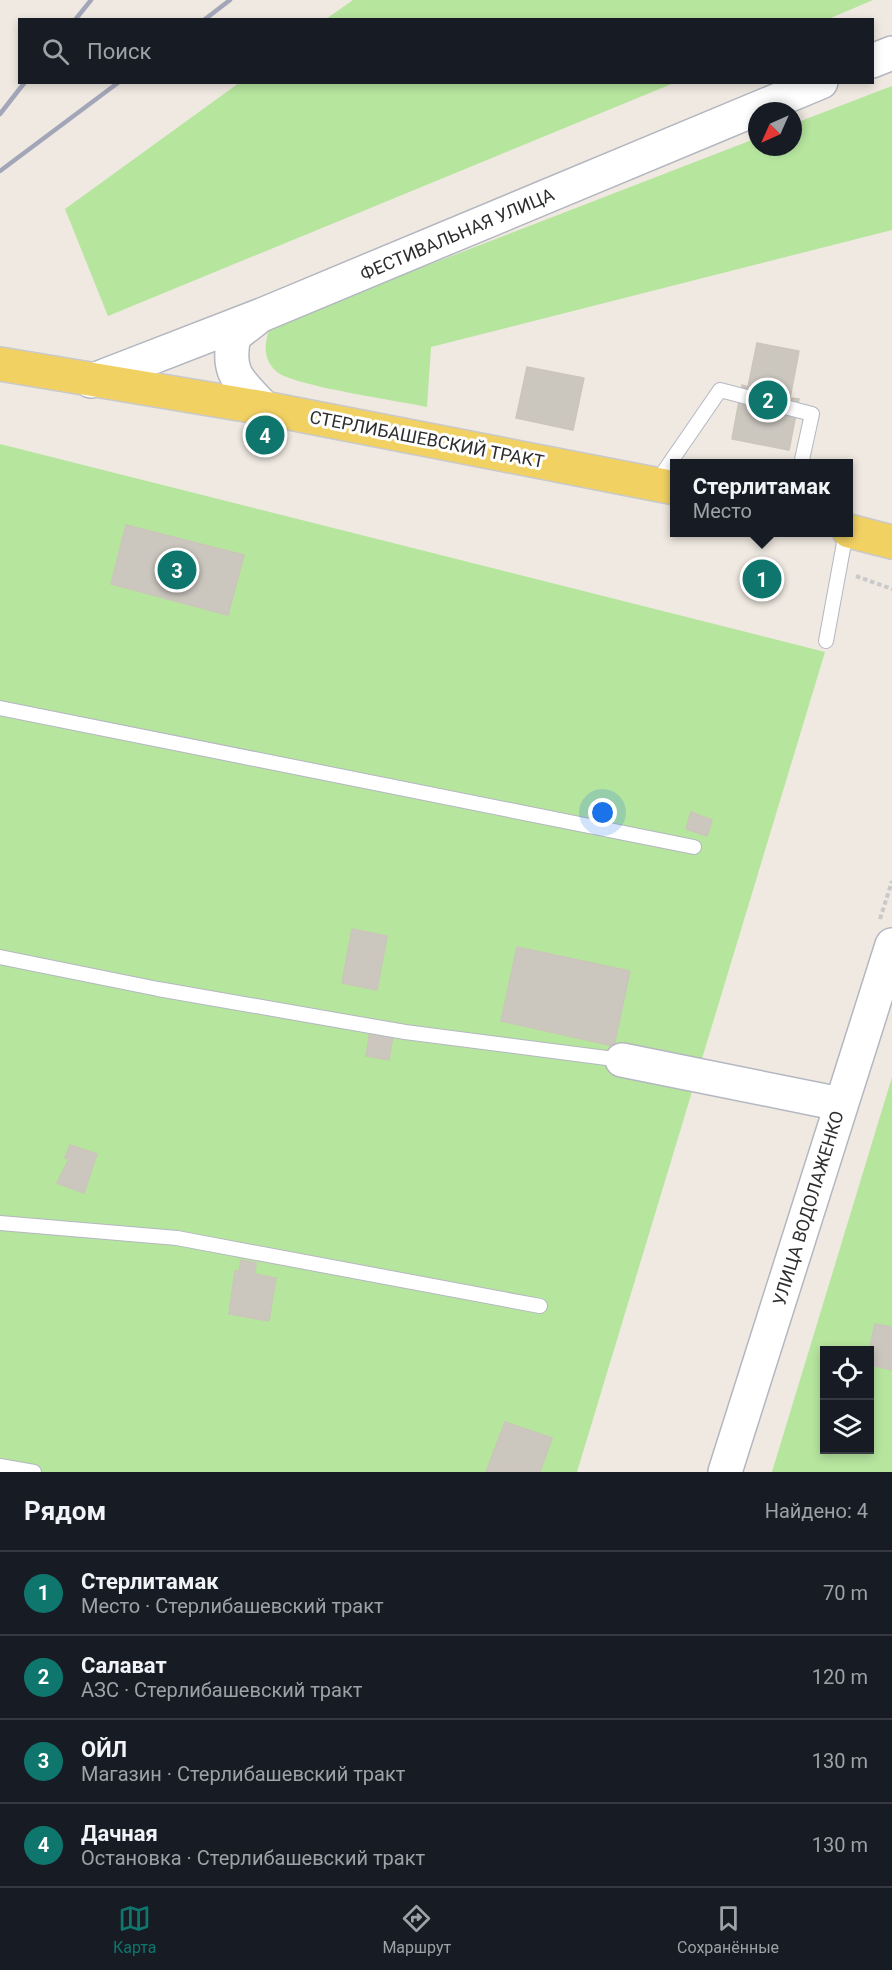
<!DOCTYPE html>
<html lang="ru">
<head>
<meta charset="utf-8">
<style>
	body { margin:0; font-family:Roboto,sans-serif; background:#242831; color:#f1f3f6 }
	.controls { position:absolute; right:18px; bottom:18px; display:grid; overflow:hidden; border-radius:0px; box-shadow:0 3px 9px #0003 }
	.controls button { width:54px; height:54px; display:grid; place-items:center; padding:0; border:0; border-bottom:2px solid #363941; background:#171b24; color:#f1f3f6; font:30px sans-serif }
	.compass { position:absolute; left:748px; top:102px; width:54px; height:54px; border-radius:50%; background:#171b24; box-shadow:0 3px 9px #0003; rotate:225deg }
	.you { position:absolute; left:603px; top:813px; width:21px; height:21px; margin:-15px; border:4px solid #fff; border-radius:50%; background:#1a73e8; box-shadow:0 0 0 9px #1a73e833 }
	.badge { display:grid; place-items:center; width:39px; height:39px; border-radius:50%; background:#0f766e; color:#fff; font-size:20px; font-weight:700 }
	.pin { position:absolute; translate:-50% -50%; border:3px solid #fff; box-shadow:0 2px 6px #0006 }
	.popup { position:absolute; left:670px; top:459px; width:183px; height:78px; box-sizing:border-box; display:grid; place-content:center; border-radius:0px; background:#171b24; filter:drop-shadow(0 2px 4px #0005); font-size:20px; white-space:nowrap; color:#9ea1a6 }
	.popup b { font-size:22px; color:#f1f3f6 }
	.popup::after { content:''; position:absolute; left:50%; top:100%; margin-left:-12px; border:12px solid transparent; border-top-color:#171b24 }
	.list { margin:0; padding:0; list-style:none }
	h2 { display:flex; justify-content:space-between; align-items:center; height:78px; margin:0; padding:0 24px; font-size:26px }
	h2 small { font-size:20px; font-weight:400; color:#9ea1a6 }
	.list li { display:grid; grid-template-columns:39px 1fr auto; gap:18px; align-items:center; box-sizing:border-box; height:84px; padding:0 24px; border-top:2px solid #363941 }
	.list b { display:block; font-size:22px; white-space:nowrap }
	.list p { margin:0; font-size:20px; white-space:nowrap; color:#9ea1a6 }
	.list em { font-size:20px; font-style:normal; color:#9ea1a6 }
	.icon { flex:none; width:33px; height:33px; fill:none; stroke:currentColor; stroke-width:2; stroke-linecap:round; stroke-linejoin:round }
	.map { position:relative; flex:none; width:892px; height:1472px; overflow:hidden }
	.search { position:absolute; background:#171b24; box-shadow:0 3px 9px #0003; left:18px; right:18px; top:18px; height:66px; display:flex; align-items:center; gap:15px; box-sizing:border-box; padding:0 21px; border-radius:0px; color:#9ea1a6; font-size:22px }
	.sheet { height:414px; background:#171b24 }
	nav { display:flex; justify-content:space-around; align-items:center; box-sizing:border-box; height:84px; border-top:2px solid #363941; background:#171b24; font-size:16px; color:#9ea1a6 }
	nav a { display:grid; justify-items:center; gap:3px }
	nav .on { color:#0f766e }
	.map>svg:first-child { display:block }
	.green { fill:#b6e59e; fill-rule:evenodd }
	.building { fill:#cbc7bf; stroke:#cbc5ba; stroke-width:1.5 }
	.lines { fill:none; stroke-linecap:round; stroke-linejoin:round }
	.lane-casing { stroke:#b4b7c1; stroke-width:16 }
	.secondary-casing { stroke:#b4b7c1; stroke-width:36 }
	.primary-casing { stroke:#c9c9c9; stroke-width:36 }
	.path { stroke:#c9c9c9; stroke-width:4; stroke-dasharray:4.5 3; stroke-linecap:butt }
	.lane { stroke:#fff; stroke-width:14 }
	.secondary { stroke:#fff; stroke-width:33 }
	.primary { stroke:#f2d163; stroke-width:33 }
	.rail { stroke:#a3a6b8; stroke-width:4.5 }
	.labels { text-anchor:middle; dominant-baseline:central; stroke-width:6; stroke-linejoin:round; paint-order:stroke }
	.street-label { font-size:18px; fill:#2e2e2e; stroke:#fff }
</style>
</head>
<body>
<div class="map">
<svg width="892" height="1472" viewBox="0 0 892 1472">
	<rect width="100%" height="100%" fill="#efe9e1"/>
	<path class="green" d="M353,0H873L826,20L326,19Z
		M239,83V82L674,83L108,316L65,209Z
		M892,86V230L431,347L427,407C400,401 294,386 277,372C262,359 264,342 271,325L295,313L392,279L757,138V147H793V124Z
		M0,444L825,652L577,1472H0Z
		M892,1077V1472H772ZM824,1350H870V1450H824Z"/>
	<path class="building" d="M757,343L799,351L790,398L799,399L789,450L732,439L742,385L748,387Z
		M527,367L584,378L573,430L516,418Z
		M126,525L244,555L228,615L111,584Z
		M691,812L712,820L707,836L686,829Z
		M352,929L387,936L377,990L342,983Z
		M517,947L630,971L614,1046L501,1021Z
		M370,1031L393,1036L389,1060L366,1056Z
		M70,1145L97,1154L84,1193L57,1183L69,1159L65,1158Z
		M241,1260L256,1263L255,1274L276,1278L269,1321L229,1314L235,1271H239Z
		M875,1324L892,1327V1370L870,1365L869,1350Z
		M505,1422L552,1438L540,1472H486Z"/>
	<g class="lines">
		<g class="lane-casing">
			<path id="lane" d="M656,483L720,390L812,414L801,464
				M826,641L846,532
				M0,708L694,847
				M0,957L158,989L405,1032L622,1060
				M0,1223L177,1238L540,1306
				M0,1466L34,1472"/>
		</g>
		<g class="secondary-casing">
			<path id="secondary" d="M872,61L892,53
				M256,319L234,336C226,374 239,381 264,408
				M91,381L264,314L821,82
				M622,1060L840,1104
				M725,1472L892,945"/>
		</g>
		<g class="primary-casing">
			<path id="primary" d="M0,364L264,408L675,488
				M849,531L892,542"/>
		</g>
		<path class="path" d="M856,576L892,589
			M880,919L892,881"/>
		<use href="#lane" class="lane"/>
		<use href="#secondary" class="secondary"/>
		<use href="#primary" class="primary"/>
		<path class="rail" d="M75,20L91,0
			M204,20L230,0
			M0,114L25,82
			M0,171L119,82"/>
	</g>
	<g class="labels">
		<g class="street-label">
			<text transform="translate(457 234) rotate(-23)">ФЕСТИВАЛЬНАЯ УЛИЦА</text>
			<text transform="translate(427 439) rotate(11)">СТЕРЛИБАШЕВСКИЙ ТРАКТ</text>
			<text transform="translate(808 1208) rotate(-73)">УЛИЦА ВОДОЛАЖЕНКО</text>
		</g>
	</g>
</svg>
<div class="controls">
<button><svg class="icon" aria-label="locate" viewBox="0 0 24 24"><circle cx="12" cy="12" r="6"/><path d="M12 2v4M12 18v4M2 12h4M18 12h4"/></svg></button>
<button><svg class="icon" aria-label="layers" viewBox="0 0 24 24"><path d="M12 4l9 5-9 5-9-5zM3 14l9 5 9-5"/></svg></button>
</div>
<svg class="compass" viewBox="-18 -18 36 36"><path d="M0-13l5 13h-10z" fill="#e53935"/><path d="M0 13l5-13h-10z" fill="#9ea1a6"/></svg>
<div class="you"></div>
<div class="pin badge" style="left:762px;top:579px">1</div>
<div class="popup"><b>Стерлитамак</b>Место</div>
<div class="pin badge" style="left:768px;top:400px">2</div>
<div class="pin badge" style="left:177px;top:570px">3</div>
<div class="pin badge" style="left:265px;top:435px">4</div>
<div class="search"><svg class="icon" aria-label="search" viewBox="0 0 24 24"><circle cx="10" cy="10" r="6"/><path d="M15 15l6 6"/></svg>Поиск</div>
</div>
<section class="sheet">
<h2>Рядом<small>Найдено: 4</small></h2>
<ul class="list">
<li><span class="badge">1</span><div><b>Стерлитамак</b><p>Место · Стерлибашевский тракт</p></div><em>70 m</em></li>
<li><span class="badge">2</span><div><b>Салават</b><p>АЗС · Стерлибашевский тракт</p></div><em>120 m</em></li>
<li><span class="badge">3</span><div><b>ОЙЛ</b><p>Магазин · Стерлибашевский тракт</p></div><em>130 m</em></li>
<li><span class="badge">4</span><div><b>Дачная</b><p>Остановка · Стерлибашевский тракт</p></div><em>130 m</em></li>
</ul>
</section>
<nav>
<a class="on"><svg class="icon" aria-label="map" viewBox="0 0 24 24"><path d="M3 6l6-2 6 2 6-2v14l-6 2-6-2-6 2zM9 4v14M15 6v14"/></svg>Карта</a>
<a><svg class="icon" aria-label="directions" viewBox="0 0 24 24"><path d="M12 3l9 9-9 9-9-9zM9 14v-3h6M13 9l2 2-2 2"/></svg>Маршрут</a>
<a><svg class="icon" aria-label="saved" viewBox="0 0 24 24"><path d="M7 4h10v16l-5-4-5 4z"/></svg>Сохранённые</a>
</nav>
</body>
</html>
